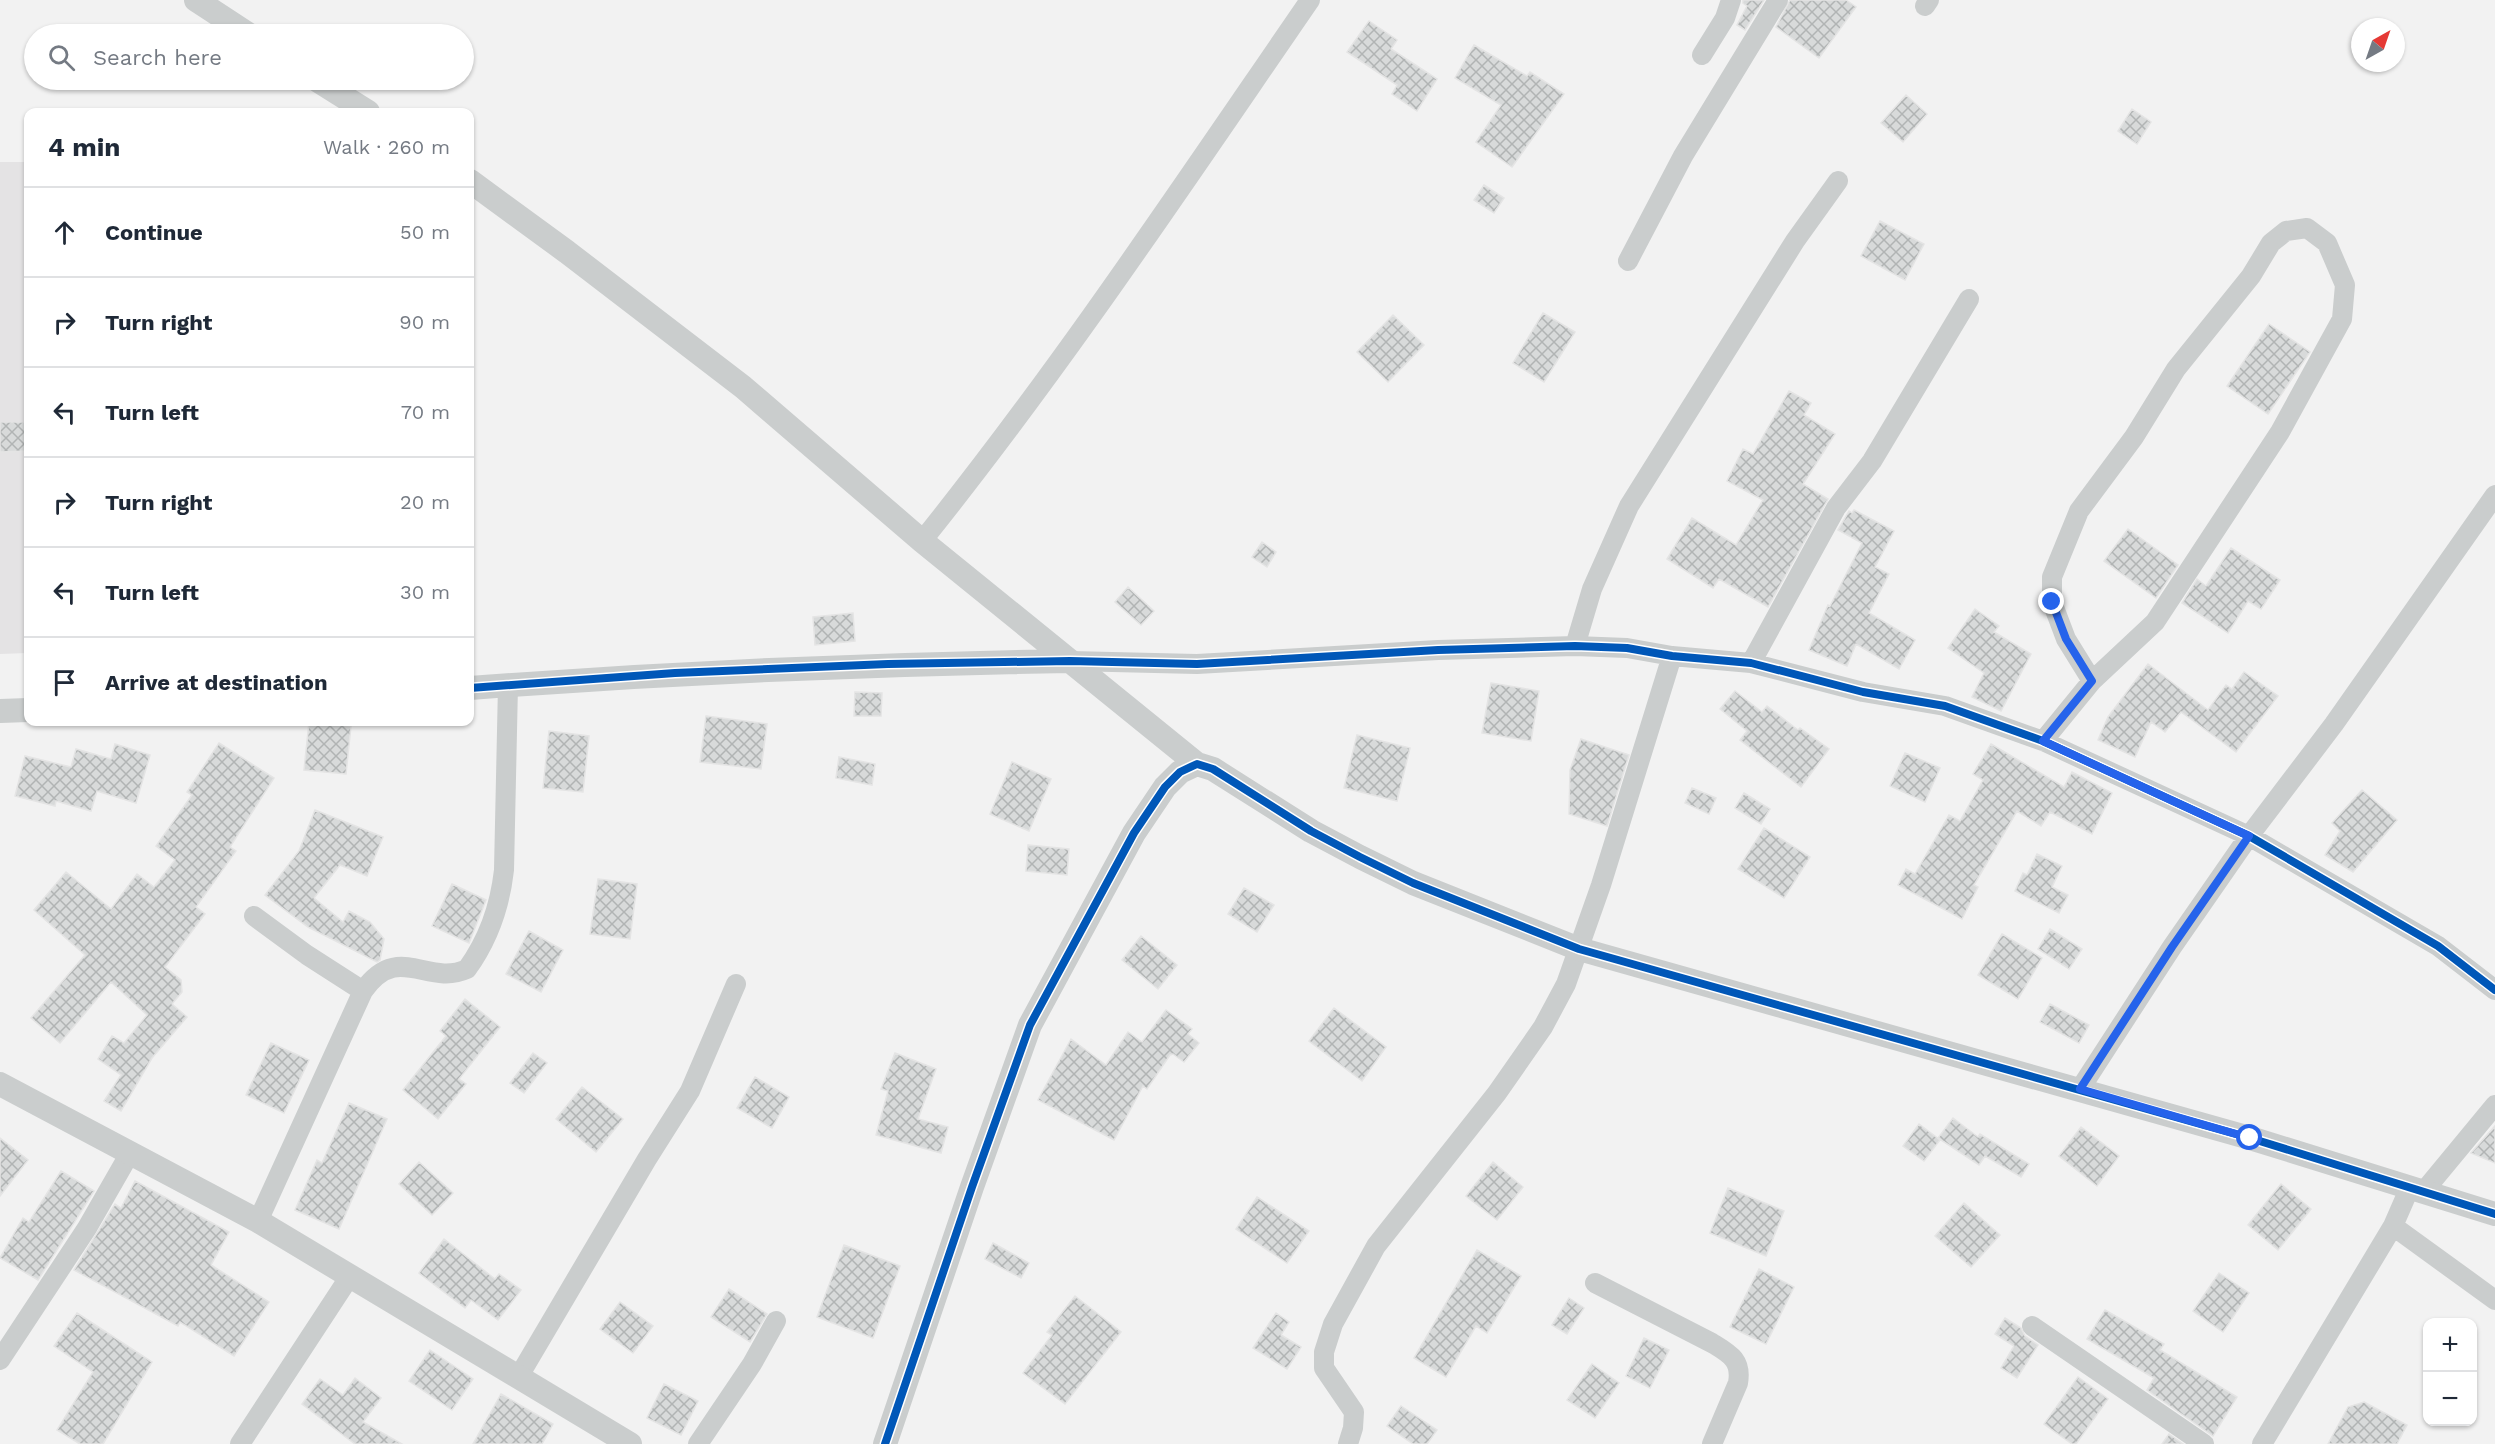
<!DOCTYPE html>
<html lang="en">
<head>
<meta charset="utf-8">
<style>
	body { margin:0; font-family:"Work Sans",sans-serif; background:#f6f6f7; color:#1f2937 }
	.controls { position:absolute; right:18px; bottom:18px; display:grid; overflow:hidden; border-radius:12px; box-shadow:0 2px 4px #0004 }
	.controls button { width:54px; height:54px; display:grid; place-items:center; padding:0; border:0; border-bottom:2px solid #e0e1e3; background:#fff; color:#1f2937; font:30px sans-serif }
	.compass { position:absolute; left:2351px; top:18px; width:54px; height:54px; border-radius:50%; background:#fff; box-shadow:0 2px 4px #0004; rotate:40deg }
	.stop { position:absolute; width:18px; height:18px; margin:-14px; border:4px solid #2563eb; border-radius:50%; background:#fff }
	.stop.end { background:#2563eb; border-color:#fff; box-shadow:0 2px 6px #0008 }
	.list { margin:0; padding:0; list-style:none }
	h2 { display:flex; justify-content:space-between; align-items:center; height:78px; margin:0; padding:0 24px; font-size:26px }
	h2 small { font-size:20px; font-weight:400; color:#747a83 }
	.list li { display:grid; grid-template-columns:39px 1fr auto; gap:18px; align-items:center; box-sizing:border-box; height:90px; padding:0 24px; border-top:2px solid #e0e1e3 }
	.list b { display:block; font-size:22px; white-space:nowrap }
	.list em { font-size:20px; font-style:normal; color:#747a83 }
	.icon { flex:none; width:33px; height:33px; fill:none; stroke:currentColor; stroke-width:2; stroke-linecap:round; stroke-linejoin:round }
	.map { position:relative; flex:none; width:2495px; height:1444px; overflow:hidden }
	.search { position:absolute; background:#fff; box-shadow:0 2px 4px #0004; left:24px; top:24px; width:450px; height:66px; display:flex; align-items:center; gap:15px; box-sizing:border-box; padding:0 21px; border-radius:33px; color:#747a83; font-size:22px }
	.panel { position:absolute; background:#fff; box-shadow:0 2px 4px #0004; left:24px; top:108px; width:450px; height:618px; border-radius:12px }
	.map>svg:first-child { display:block }
	.education { fill:#e4e3e4 }
	.building { fill:url(#building-cross-hatch); stroke:#e4e4e4; stroke-width:1.5 }
	.lines { fill:none; stroke-linecap:round; stroke-linejoin:round }
	.minor { stroke:#cacdcd; stroke-width:20 }
	.tertiary { stroke:#cacdcd; stroke-width:24 }
	.cycleway-casing { stroke:#fff; stroke-width:11 }
	.cycleway { stroke:#0057b8; stroke-width:8 }
	.route { stroke:#2563eb; stroke-width:8 }
</style>
</head>
<body>
<div class="map">
<svg width="2495" height="1444" viewBox="0 0 2495 1444">
	<defs>
		<pattern id="building-cross-hatch" width="8" height="8" patternUnits="userSpaceOnUse" patternTransform="scale(1.5)"><rect width="8" height="8" fill="#d8dada"/><path d="M0 0l8 8M0 8l8-8" fill="none" stroke="#b1b4b4"/></pattern>
	</defs>
	<rect width="100%" height="100%" fill="#f2f2f2"/>
	<path class="education" d="M0,162H28V653L0,654Z"/>
	<path class="building" d="M1743,0H1764L1745,30L1737,25L1747,6L1743,3Z
		M1790,0H1846L1856,7L1819,58L1776,27Z
		M1369,21L1397,40L1391,49L1437,79L1417,111L1392,94L1397,85L1347,52Z
		M1474,45L1527,76L1530,72L1564,94L1512,167L1476,142L1501,105L1455,78Z
		M1906,95L1927,114L1903,142L1881,123Z
		M2132,109L2151,122L2137,144L2118,131Z
		M1484,185L1504,198L1494,213L1474,200Z
		M1880,221L1924,244L1905,280L1861,256Z
		M1543,313L1575,332L1544,382L1513,363Z
		M1393,315L1424,345L1388,382L1357,352Z
		M2269,324L2310,352L2268,414L2227,386Z
		M1789,391L1811,403L1804,415L1835,434L1803,484L1828,499L1768,607L1719,579L1713,588L1667,559L1692,518L1736,545L1763,500L1727,481L1743,449L1753,454Z
		M0,422H28V451L0,452Z
		M1854,510L1894,531L1875,567L1889,574L1869,613L1915,640L1899,669L1856,644L1847,666L1809,650L1828,605L1830,606L1862,543L1838,530L1849,511L1852,513Z
		M2128,529L2178,565L2156,598L2104,561Z
		M1262,542L1276,552L1267,567L1252,557Z
		M2231,548L2280,580L2261,609L2248,601L2228,633L2182,603L2197,579L2206,586Z
		M1128,587L1154,611L1141,625L1115,602Z
		M1975,609L1999,626L1994,632L2031,654L2001,711L1972,697L1984,673L1948,648Z
		M853,613L855,641L815,645L813,617Z
		M2148,664L2208,710L2226,685L2232,689L2244,672L2278,696L2236,752L2181,712L2165,732L2151,722L2135,757L2098,740L2108,717Z
		M1491,683L1539,691L1531,741L1482,733Z
		M1735,691L1762,712L1767,706L1798,730L1800,728L1829,749L1801,787L1740,740L1747,731L1720,709Z
		M855,692L882,693L881,716H854Z
		M706,716L767,724L761,769L700,762Z
		M309,722L351,726L346,774L304,770Z
		M549,731L589,736L583,792L543,788Z
		M1357,735L1410,748L1397,801L1344,788Z
		M1581,739L1629,755L1607,826L1569,814L1570,770Z
		M219,743L274,778L230,847L236,851L196,907L205,914L165,967L181,980L182,992L172,1004L187,1017L152,1058L121,1111L104,1101L121,1075L98,1059L112,1036L124,1043L147,1015L111,982L60,1043L31,1018L85,955L34,910L66,872L111,909L137,874L154,887L175,860L156,846L192,795L187,792Z
		M115,744L150,755L136,803L97,791L91,811L56,801L55,806L15,796L25,756L71,767L76,749L111,759Z
		M1991,744L2064,787L2072,772L2112,793L2092,834L2050,812L2041,826L2017,811L1974,885L1978,887L1962,919L1898,885L1906,869L1915,874L1949,815L1960,821L1983,780L1973,774Z
		M1905,753L1940,768L1925,802L1890,786Z
		M839,757L875,764L872,785L836,778Z
		M1012,762L1051,779L1029,831L990,814Z
		M1692,788L1716,798L1709,814L1685,803Z
		M2362,790L2397,820L2353,872L2325,855L2340,831L2332,823Z
		M1744,793L1770,809L1761,824L1735,808Z
		M315,810L383,837L367,876L340,865L314,898L343,922L349,911L370,922L384,939L380,960L377,962L308,927L265,895L299,851Z
		M1764,828L1810,857L1784,898L1738,869Z
		M1028,845L1069,849L1067,875L1026,871Z
		M2037,854L2062,866L2052,887L2068,895L2059,913L2015,891L2023,873L2027,875Z
		M598,879L637,884L630,939L590,934Z
		M452,884L486,900L469,943L432,926Z
		M1244,888L1274,905L1257,932L1228,914Z
		M2050,929L2082,949L2069,969L2038,949Z
		M529,931L563,950L541,992L506,974Z
		M2002,934L2042,958L2018,999L1978,975Z
		M1141,936L1177,965L1158,989L1122,960Z
		M465,999L500,1027L459,1079L466,1084L438,1119L403,1090L446,1036L440,1031Z
		M2050,1004L2089,1025L2079,1043L2040,1022Z
		M1334,1008L1386,1047L1362,1081L1309,1041Z
		M1166,1010L1192,1029L1188,1034L1199,1043L1184,1062L1173,1054L1170,1055L1147,1089L1143,1086L1114,1140L1038,1100L1071,1039L1106,1065L1128,1032L1142,1042Z
		M271,1043L309,1060L284,1113L246,1095Z
		M533,1053L547,1063L524,1093L510,1083Z
		M895,1053L936,1069L918,1119L948,1127L941,1153L876,1135L888,1091L881,1089Z
		M755,1077L789,1097L772,1128L737,1108Z
		M582,1087L623,1119L596,1152L556,1119Z
		M349,1103L387,1119L339,1229L295,1210L317,1160L322,1163Z
		M1953,1118L1978,1137L1980,1134L2029,1164L2021,1177L1985,1156L1979,1165L1938,1138Z
		M1919,1124L1940,1140L1924,1161L1903,1146Z
		M2495,1126V1163L2471,1153Z
		M2081,1127L2119,1156L2097,1186L2059,1156Z
		M0,1138L28,1160L0,1196Z
		M419,1162L453,1193L432,1215L399,1184Z
		M1493,1162L1523,1187L1497,1220L1466,1196Z
		M61,1171L94,1191L38,1280L0,1258L23,1218L29,1222Z
		M135,1181L229,1232L211,1265L269,1302L234,1356L180,1322L178,1326L74,1270L115,1204L121,1208Z
		M2281,1184L2311,1209L2278,1250L2248,1225Z
		M1728,1188L1784,1211L1766,1256L1710,1233Z
		M1257,1197L1309,1231L1287,1263L1236,1229Z
		M1964,1203L2000,1235L1971,1267L1935,1236Z
		M444,1239L495,1279L499,1274L521,1290L498,1320L471,1300L465,1308L419,1273Z
		M993,1243L1029,1263L1021,1278L985,1259Z
		M844,1245L900,1266L873,1338L817,1317Z
		M1477,1250L1521,1276L1487,1333L1476,1326L1446,1377L1414,1358Z
		M1759,1269L1794,1287L1766,1344L1730,1327Z
		M2219,1273L2249,1293L2223,1332L2193,1311Z
		M729,1289L767,1314L750,1342L711,1317Z
		M1075,1296L1121,1332L1065,1404L1023,1373L1052,1335L1047,1332Z
		M1569,1298L1584,1308L1567,1334L1552,1325Z
		M620,1302L653,1326L633,1353L600,1329Z
		M2105,1310L2164,1344L2160,1350L2237,1397L2213,1436L2147,1390L2154,1378L2087,1339Z
		M77,1313L152,1362L103,1444H80L57,1430L93,1372L54,1346Z
		M1276,1313L1289,1322L1281,1335L1301,1347L1287,1369L1253,1348Z
		M2005,1318L2021,1328L2025,1336L2038,1345L2017,1378L2001,1368L2014,1346L1995,1334Z
		M1644,1338L1669,1350L1650,1388L1626,1376Z
		M430,1350L473,1379L452,1410L409,1381Z
		M1592,1364L1619,1383L1595,1418L1567,1400Z
		M2078,1377L2108,1399L2076,1444H2072L2044,1424Z
		M355,1378L381,1398L363,1422L402,1444H355L302,1404L320,1379L343,1395Z
		M664,1384L698,1401L681,1435L647,1418Z
		M501,1394L553,1424L542,1444H473Z
		M2364,1402L2407,1425L2397,1444H2328L2348,1407Z
		M1401,1406L1437,1430L1427,1444H1413L1387,1426Z
		M2169,1434L2183,1444H2162Z"/>
	<g class="lines">
		<path class="minor" d="M1925,6L1929,0
			M1702,55L1725,18L1731,0
			M1628,261L1683,156L1778,0
			M922,541C1061,368 1184,183 1310,0
			M1575,646L1592,589L1629,506L1795,241L1838,181
			M1070,661L1197,664L1438,650L1575,646L1627,648L1672,656L1751,663L1863,692L1945,706L2043,741L2249,836L2438,946L2495,990
			M1751,663L1836,508L1872,461L1969,299
			M2043,741L2092,681L2155,622L2280,432L2342,319L2345,285L2327,243L2307,228L2286,231L2271,243L2251,276L2176,369L2134,437L2079,511L2052,577V602L2066,639L2092,681
			M254,916L307,955L363,991L258,1221
			M363,991C398,941 427,987 467,969C488,940 500,906 504,870L508,685
			M2080,1089L2172,947L2249,836L2334,724L2495,495
			M2424,1191L2495,1105
			M2393,1226L2495,1300
			M1595,1283L1712,1343C1730,1354 1742,1360 1738,1383L1712,1444
			M2032,1326L2204,1444
			M0,1360L87,1228L130,1153
			M519,1376L647,1159L690,1091L736,984
			M240,1444L350,1276
			M698,1444L752,1364L776,1321
			M1348,1444L1353,1428L1354,1412L1324,1368V1352L1333,1324L1376,1246L1497,1093L1543,1027L1566,984L1601,885L1672,656
			M2262,1444L2393,1226L2410,1187"/>
		<path class="tertiary" d="M196,0L248,34
			M317,80L368,112
			M470,181L567,252L743,387L922,541L1197,764
			M470,688C670,673 869,664 1070,661
			M0,711L28,710
			M0,1084L258,1221L630,1444
			M885,1444L972,1187L1030,1025L1134,833L1165,787L1180,772L1197,764L1213,769L1311,831L1360,857L1413,883L1579,949L2250,1138L2495,1214"/>
		<g class="cycleway-casing">
			<path id="cycleway" d="M470,688L675,673L888,664L1070,661L1197,664L1438,650L1575,646L1627,648L1672,656L1751,663L1863,692L1945,706L2043,741L2249,836L2438,946L2495,990
				M885,1444L972,1187L1030,1025L1134,833L1165,787L1180,772L1197,764L1213,769L1311,831L1360,857L1413,883L1579,949L2250,1138L2495,1214"/>
		</g>
		<use href="#cycleway" class="cycleway"/>
	</g>
	<g class="lines">
		<path class="route" d="M2052,602L2066,639L2092,681L2043,741L2249,836L2172,947L2080,1089L2250,1138"/>
	</g>
</svg>
<div class="controls">
<button>+</button>
<button>−</button>
</div>
<svg class="compass" viewBox="-18 -18 36 36"><path d="M0-13l5 13h-10z" fill="#e53935"/><path d="M0 13l5-13h-10z" fill="#747a83"/></svg>
<div class="stop" style="left:2250px;top:1138px"></div>
<div class="stop end" style="left:2052px;top:602px"></div>
<div class="search"><svg class="icon" aria-label="search" viewBox="0 0 24 24"><circle cx="10" cy="10" r="6"/><path d="M15 15l6 6"/></svg>Search here</div>
<section class="panel">
<h2>4 min<small>Walk · 260 m</small></h2>
<ul class="list">
<li><svg class="icon" aria-label="ahead" viewBox="0 0 24 24"><path d="M12 20V5M6 11l6-6 6 6"/></svg><div><b>Continue</b></div><em>50 m</em></li>
<li><svg class="icon" aria-label="right" viewBox="0 0 24 24"><path d="M7 20v-9h11M14 6l5 5-5 5"/></svg><div><b>Turn right</b></div><em>90 m</em></li>
<li><svg class="icon" aria-label="left" viewBox="0 0 24 24"><path d="M17 20v-9H6M10 6l-5 5 5 5"/></svg><div><b>Turn left</b></div><em>70 m</em></li>
<li><svg class="icon" aria-label="right" viewBox="0 0 24 24"><path d="M7 20v-9h11M14 6l5 5-5 5"/></svg><div><b>Turn right</b></div><em>20 m</em></li>
<li><svg class="icon" aria-label="left" viewBox="0 0 24 24"><path d="M17 20v-9H6M10 6l-5 5 5 5"/></svg><div><b>Turn left</b></div><em>30 m</em></li>
<li><svg class="icon" aria-label="arrive" viewBox="0 0 24 24"><path d="M6 21V4h12l-3 4 3 4H6"/></svg><div><b>Arrive at destination</b></div></li>
</ul>
</section>
</div>
</body>
</html>
